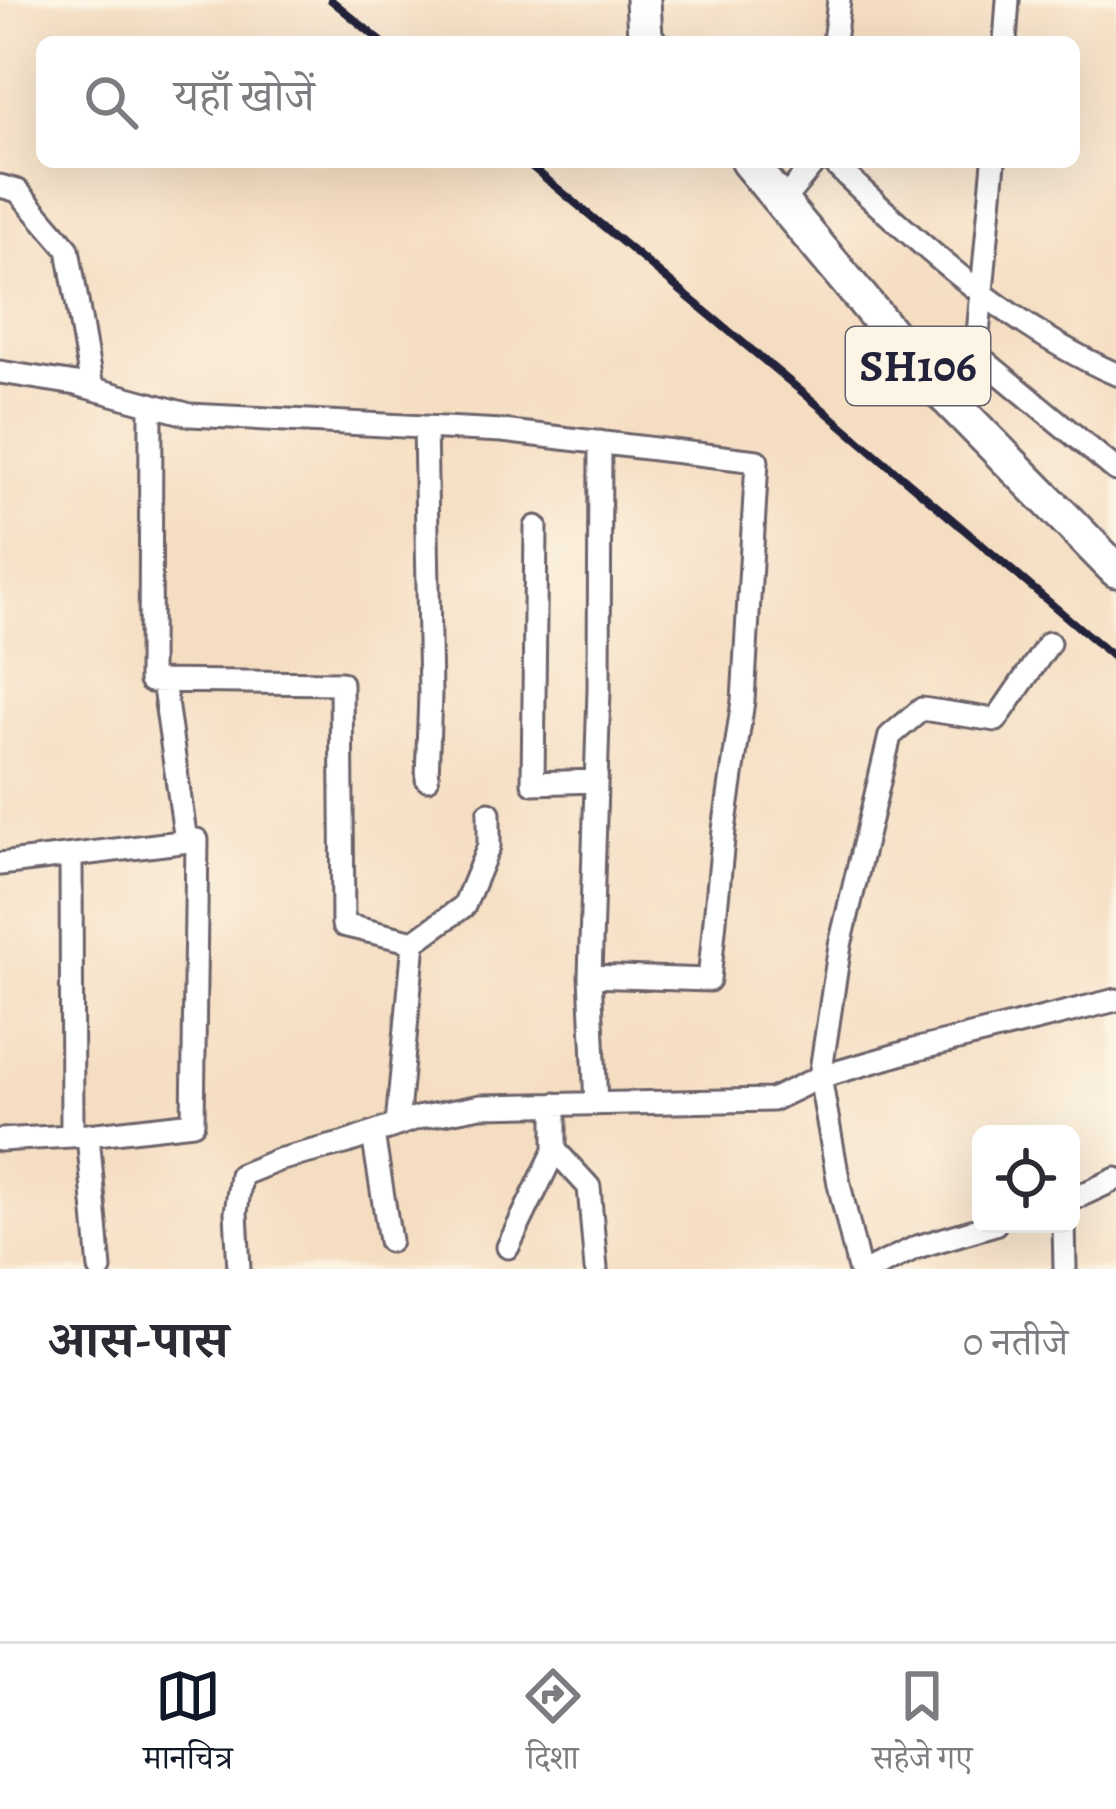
<!DOCTYPE html>
<html lang="hi">
<head>
<meta charset="utf-8">
<style>
	body { margin:0; font-family:Alegreya,"Noto Serif Devanagari",serif; background:#f7f7f7; color:#2b2b33 }
	.controls { position:absolute; right:36px; bottom:36px; display:grid; overflow:hidden; border-radius:18px; box-shadow:0 12px 48px #0002 }
	.controls button { width:108px; height:108px; display:grid; place-items:center; padding:0; border:0; border-bottom:3px solid #e1e1e2; background:#fff; color:#2b2b33; font:60px sans-serif }
	.list { margin:0; padding:0; list-style:none }
	h2 { display:flex; justify-content:space-between; align-items:center; height:156px; margin:0; padding:0 48px; font-size:51px }
	h2 small { font-size:39px; font-weight:400; color:#7c7c81 }
	.icon { flex:none; width:66px; height:66px; fill:none; stroke:currentColor; stroke-width:2; stroke-linecap:round; stroke-linejoin:round }
	.map { position:relative; flex:none; width:1116px; height:1269px; overflow:hidden }
	.search { position:absolute; background:#fff; box-shadow:0 12px 48px #0002; left:36px; right:36px; top:36px; height:132px; display:flex; align-items:center; gap:30px; box-sizing:border-box; padding:0 42px; border-radius:18px; color:#7c7c81; font-size:45px }
	.sheet { height:372px; background:#fff }
	nav { display:flex; justify-content:space-around; align-items:center; box-sizing:border-box; height:168px; border-top:3px solid #e1e1e2; background:#fff; font-size:33px; color:#7c7c81 }
	nav a { display:grid; justify-items:center; gap:6px }
	nav .on { color:#111827 }
	.map>svg:first-child { display:block }
	.lines { fill:none; stroke-linecap:round; stroke-linejoin:round }
	.minor-casing { stroke:#6c636a; stroke-width:27 }
	.primary-casing { stroke:#6c636a; stroke-width:39 }
	.minor { stroke:#fff; stroke-width:21 }
	.primary { stroke:#fff; stroke-width:33 }
	.rail { stroke:#22223b; stroke-width:8 }
	.labels { text-anchor:middle; dominant-baseline:central; stroke-width:12; stroke-linejoin:round; paint-order:stroke }
	.shield { fill:#fcf5e5; stroke:#63616e; stroke-width:3 }
	.shield-label { font-size:45px; font-weight:bold; fill:#22223b }
</style>
</head>
<body>
<div class="map">
<svg width="1116" height="1269" viewBox="0 0 1116 1269">
	<rect width="100%" height="100%" fill="#fcf5e5"/>
	<filter id="ink" filterUnits="userSpaceOnUse"><feTurbulence type="fractalNoise" baseFrequency=".00833" numOctaves="2"/><feDisplacementMap in="SourceGraphic" scale="24" xChannelSelector="R" yChannelSelector="G"/><feConvolveMatrix kernelMatrix="1 2 1 2 8 2 1 2 1" color-interpolation-filters="sRGB"/></filter>
	<filter id="wash" filterUnits="userSpaceOnUse"><feTurbulence type="fractalNoise" baseFrequency=".004" numOctaves="4" result="noise"/><feDisplacementMap in="SourceGraphic" scale="48" xChannelSelector="R" yChannelSelector="G"/><feGaussianBlur stdDeviation="2.7" result="paint"/><feColorMatrix in="noise" values="0 0 0 0 0 0 0 0 0 0 0 0 0 0 0 0 0 1.4 0 .05"/><feComposite in="paint" operator="in"/></filter>
	<g filter="url(#wash)">
		<rect width="100%" height="100%" fill="#f5ddc1"/>
	</g>
	<g filter="url(#ink)">
		<g class="lines">
			<g class="minor-casing">
				<path id="minor" d="M834,42L839,0
					M1005,42L1008,0
					M832,162C916,242 1009,327 1116,374
					M0,186L18,191L68,249L92,388
					M782,202L815,162
					M969,348L1116,470
					M0,372L76,384L190,415L502,431L757,461L743,701L724,830L709,980L590,976
					M941,392L978,334L994,162
					M151,404L150,681L341,683L343,925L414,942
					M425,427L430,694L427,779
					M536,527L533,783L596,781
					M163,681L186,841
					M71,856L72,1136
					M0,864L197,840L193,1123L88,1135L0,1140
					M596,1104L590,976L599,690L600,442
					M397,1125L414,942L464,906L489,846V813
					M373,1134L390,1241
					M88,1135L100,1269
					M555,1150L589,1187L596,1269
					M1071,1200L1116,1179
					M1064,1224L1065,1269
					M508,1247L555,1150V1104
					M239,1269L236,1213L241,1175L278,1160L345,1143L417,1118L481,1106L772,1100L820,1077L914,1050L1116,1000
					M859,1269L839,1184L820,1077L840,945L890,736L922,709L996,720L1049,643
					M871,1269L917,1247L995,1224"/>
			</g>
			<g class="primary-casing">
				<path id="primary" d="M643,0L645,37L649,42
					M748,162L931,382L1116,570"/>
			</g>
			<use href="#minor" class="minor"/>
			<use href="#primary" class="primary"/>
			<path class="rail" d="M331,0L382,42
				M526,162L819,406L1116,659"/>
		</g>
	</g>
	<g class="labels">
		<rect class="shield" x="846" y="327" width="144" height="78" rx="9"/>
		<g class="shield-label">
			<text x="918" y="366">SH106</text>
		</g>
	</g>
</svg>
<div class="controls">
<button><svg class="icon" aria-label="locate" viewBox="0 0 24 24"><circle cx="12" cy="12" r="6"/><path d="M12 2v4M12 18v4M2 12h4M18 12h4"/></svg></button>
</div>
<div class="search"><svg class="icon" aria-label="search" viewBox="0 0 24 24"><circle cx="10" cy="10" r="6"/><path d="M15 15l6 6"/></svg>यहाँ खोजें</div>
</div>
<section class="sheet">
<h2>आस-पास<small>0 नतीजे</small></h2>
<ul class="list">
</ul>
</section>
<nav>
<a class="on"><svg class="icon" aria-label="map" viewBox="0 0 24 24"><path d="M3 6l6-2 6 2 6-2v14l-6 2-6-2-6 2zM9 4v14M15 6v14"/></svg>मानचित्र</a>
<a><svg class="icon" aria-label="directions" viewBox="0 0 24 24"><path d="M12 3l9 9-9 9-9-9zM9 14v-3h6M13 9l2 2-2 2"/></svg>दिशा</a>
<a><svg class="icon" aria-label="saved" viewBox="0 0 24 24"><path d="M7 4h10v16l-5-4-5 4z"/></svg>सहेजे गए</a>
</nav>
</body>
</html>
